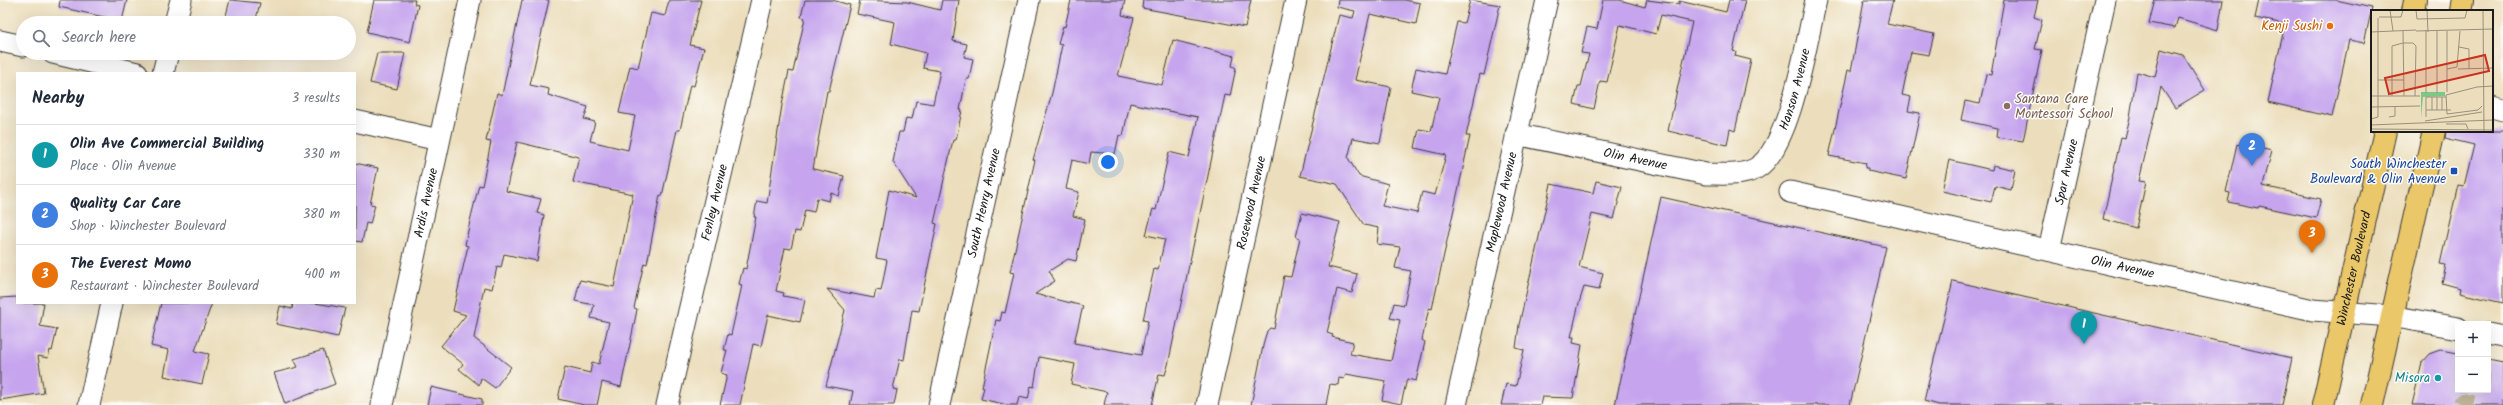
<!DOCTYPE html>
<html lang="en">
<head>
<meta charset="utf-8">
<style>
	body { margin:0; font-family:Kalam,sans-serif; background:#f6f6f7; color:#1f2937 }
	.controls { position:absolute; right:12px; bottom:12px; display:grid; overflow:hidden; border-radius:0px; box-shadow:0 4px 16px #0002 }
	.controls button { width:36px; height:36px; display:grid; place-items:center; padding:0; border:0; border-bottom:1px solid #e0e1e3; background:#fff; color:#1f2937; font:20px sans-serif }
	.you { position:absolute; left:1108px; top:162px; width:14px; height:14px; margin:-10px; border:3px solid #fff; border-radius:50%; background:#1a73e8; box-shadow:0 0 0 6px #1a73e833 }
	.badge { display:grid; place-items:center; width:26px; height:26px; border-radius:50%; background:#c8321e; color:#fff; font-size:13px; font-weight:700 }
	.pin { position:absolute; translate:-50% -33px; filter:drop-shadow(0 1px 2px #0008) }
	.pin::after { content:''; position:absolute; top:21px; width:14px; height:12px; background:inherit; clip-path:polygon(0 0,100% 0,50% 100%) }
	.list { margin:0; padding:0; list-style:none }
	h2 { display:flex; justify-content:space-between; align-items:center; height:52px; margin:0; padding:0 16px; font-size:17px }
	h2 small { font-size:13px; font-weight:400; color:#747a83 }
	.list li { display:grid; grid-template-columns:26px 1fr auto; gap:12px; align-items:center; box-sizing:border-box; height:60px; padding:0 16px; border-top:1px solid #e0e1e3 }
	.list b { display:block; font-size:15px; white-space:nowrap }
	.list p { margin:0; font-size:13px; white-space:nowrap; color:#747a83 }
	.list em { font-size:13px; font-style:normal; color:#747a83 }
	.icon { flex:none; width:22px; height:22px; fill:none; stroke:currentColor; stroke-width:2; stroke-linecap:round; stroke-linejoin:round }
	.map { position:relative; flex:none; width:2503px; height:405px; overflow:hidden }
	.search { position:absolute; background:#fff; box-shadow:0 4px 16px #0002; left:16px; top:16px; width:340px; height:44px; display:flex; align-items:center; gap:10px; box-sizing:border-box; padding:0 14px; border-radius:22px; color:#747a83; font-size:15px }
	.panel { position:absolute; background:#fff; box-shadow:0 4px 16px #0002; left:16px; top:72px; width:340px; height:232px; border-radius:0px }
	.map>svg:first-child { display:block }
	.building { fill:#c6a5ee; fill-rule:evenodd }
	.lines { fill:none; stroke-linecap:round; stroke-linejoin:round }
	.street-tunnel { stroke:#c2b79c; stroke-width:21; stroke-dasharray:21 10; stroke-linecap:butt }
	.street-casing { stroke:#3b3934; stroke-width:23 }
	.primary-casing { stroke:#3b3934; stroke-width:24 }
	.street { stroke:#fff; stroke-width:21 }
	.primary { stroke:#eac769; stroke-width:22 }
	.food-dot { fill:#e8710a; stroke:#fdfcf7; stroke-width:1.5 }
	.education-dot { fill:#8d6e63; stroke:#fdfcf7; stroke-width:1.5 }
	.transit-dot { fill:#1a4fb4; stroke:#fdfcf7; stroke-width:1.5 }
	.culture-dot { fill:#0f9aa8; stroke:#fdfcf7; stroke-width:1.5 }
	.labels { text-anchor:middle; dominant-baseline:central; stroke-width:3; stroke-linejoin:round; paint-order:stroke }
	.food-label { font-size:13px; fill:#c56008; stroke:#fdfcf7; text-anchor:end }
	.street-label { font-size:13px; fill:#1c1c1c; stroke:#fdfcf7 }
	.education-label { font-size:13px; fill:#785e54; stroke:#fdfcf7; text-anchor:start }
	.transit-label { font-size:13px; fill:#164399; stroke:#fdfcf7; text-anchor:end }
	.culture-label { font-size:13px; fill:#0d838f; stroke:#fdfcf7; text-anchor:end }
	.inset-road { fill:none; stroke:#99907c; stroke-width:1 }
	.view { fill:#c8321e; fill-opacity:0.15; stroke:#c8321e; stroke-width:2 }
	.inset-edge { fill:none; stroke:#1c1c1c; stroke-width:2 }
</style>
</head>
<body>
<div class="map">
<svg width="2503" height="405" viewBox="0 0 2503 405">
	<rect width="100%" height="100%" fill="#fdfcf7"/>
	<filter id="ink" filterUnits="userSpaceOnUse"><feTurbulence type="fractalNoise" baseFrequency=".025" numOctaves="2"/><feDisplacementMap in="SourceGraphic" scale="8" xChannelSelector="R" yChannelSelector="G"/><feConvolveMatrix kernelMatrix="1 2 1 2 8 2 1 2 1" color-interpolation-filters="sRGB"/></filter>
	<filter id="wash" filterUnits="userSpaceOnUse"><feTurbulence type="fractalNoise" baseFrequency=".012" numOctaves="4" result="noise"/><feDisplacementMap in="SourceGraphic" scale="16" xChannelSelector="R" yChannelSelector="G"/><feGaussianBlur stdDeviation="0.9" result="paint"/><feColorMatrix in="noise" values="0 0 0 0 0 0 0 0 0 0 0 0 0 0 0 0 0 1.4 0 .05"/><feComposite in="paint" operator="in"/></filter>
	<g filter="url(#wash)">
		<rect width="100%" height="100%" fill="#ecdebc"/>
		<g id="blocks">
			<path class="building" d="M60,0H127L122,21L59,7Z
				M230,0L260,3L255,23H224Z
				M374,0H415L414,4L418,5L410,42L367,32Z
				M522,0H549L530,85L549,89L548,95L588,107L584,119L595,122L590,141L628,150L635,116L619,113L630,66L638,68L651,13L665,16L669,0H701L690,45L704,48L694,86L690,85L680,130H677L662,196L660,195L647,264L644,263L634,308L637,309L636,315L621,387L602,382L597,405H584L558,399L565,367L590,373L592,362L599,364L609,322L591,318L594,305L575,301L580,280L614,287L633,194L573,182L579,157L517,142L506,191L541,199L537,213L544,215L537,261L504,254L501,268L497,267L492,289L484,287L474,338L511,367L495,388L481,378L479,385L459,369L463,364L441,346L466,315L453,311L468,246L465,245L470,221L479,185L482,186L491,142L486,141L497,93L502,95Z
				M805,0H832L850,5L829,91H827L813,169L844,176L839,196L831,193L829,201L817,198L814,212L805,210L800,232L795,231L791,249L785,248L776,291L784,293L783,296L805,300L800,322L768,315L761,346L753,344L740,405H720L727,375L721,373L727,350H724L728,334L731,335L742,285L739,284L743,268L746,269L756,217H754L757,201L767,203L782,105L789,71L793,72L805,18L801,17Z
				M860,0L907,2L940,10L942,0H959L953,41L967,44L964,57L973,59L969,79H966L960,110H962L956,140H953L934,223L937,224L919,311L912,310L904,360L900,359L893,389L897,390L894,405H850L853,391L826,386L845,310L827,289L874,298L876,290L881,291L887,260L876,258L889,190L916,198L893,162L899,132H903L906,118L912,119L916,101L933,104L940,71L923,68L926,53L891,44L895,22L857,14Z
				M1071,0H1125L1122,15L1134,18L1118,76L1162,85L1173,40L1234,56L1232,66L1236,68L1230,96L1225,95L1168,365L1165,375L1159,374L1152,405H1104L1107,392L1071,384L1075,364L1039,357L1034,387L1031,386L1028,399L1019,397L1017,405H1008L981,399L984,387H982L996,320L1000,321L1002,312L1005,313L1014,273L1010,272L1035,160H1033L1052,93L1062,45L1058,44L1063,26L1065,27ZM1130,103L1198,117L1189,157L1169,152L1156,210L1153,209L1146,235L1165,239L1158,270L1154,269L1143,320L1148,321L1141,355L1074,343L1083,306L1035,294L1055,281L1049,271L1068,259L1076,261L1085,219L1073,216L1079,192L1066,189L1072,160L1089,164L1091,152L1115,154L1119,135L1123,136Z
				M1143,0H1251L1245,27L1142,8Z
				M1338,0H1404L1420,3L1416,24L1370,14L1355,80L1391,87L1380,143L1353,138L1348,158L1359,176L1388,184L1382,206L1417,213L1422,192L1435,195L1446,155L1415,148L1419,129L1431,131L1439,97L1411,91L1416,68L1445,74L1457,22L1464,23L1470,0L1500,5L1484,75L1480,74L1466,136H1470L1432,309L1429,308L1422,340L1425,342L1416,381L1407,379L1401,404L1382,400L1386,381L1346,374L1344,379L1339,378L1338,385L1330,384L1326,405H1251L1264,341L1267,331L1270,328L1274,329L1284,276L1291,277L1300,238L1296,237L1302,213L1340,222L1328,267L1357,274L1352,293L1337,289L1327,333L1333,335L1332,337L1353,342L1350,354L1391,361L1400,320L1390,318L1394,303L1404,305L1411,271L1395,268L1400,247L1377,244L1379,228L1364,225L1337,184L1300,176L1339,15L1353,18L1355,11L1337,7Z
				M1603,0H1619L1645,7L1647,0L1679,4V1L1726,12L1729,0H1745L1733,51L1736,52L1735,56L1751,60L1735,131L1730,129L1727,145L1668,131L1692,22L1661,15L1656,34L1620,25L1607,82L1600,81L1594,109L1574,104L1578,86H1581L1589,54L1581,53L1587,27L1597,29Z
				M1864,0H1893L1887,24L1934,34L1929,55L1911,52L1902,95L1911,97L1908,111L1920,113L1906,179L1868,171V168H1865L1866,163L1829,156L1848,70L1851,71Z
				M2004,0H2038L2034,17L2042,20L2035,49L2042,50L2023,141L1997,137L1998,128L1961,120L1965,101L1980,104L1986,74L1991,75Z
				M2155,0H2223L2218,30L2178,18L2175,28L2149,23Z
				M2259,0H2336L2372,8L2364,43L2349,40L2332,117L2268,102L2285,24L2255,18Z
				M2161,49L2183,55L2205,90L2175,108L2161,87L2139,181L2146,182L2136,228L2103,219L2121,137L2125,138L2130,117L2137,72L2155,77Z
				M377,53H405L397,89L370,83Z
				M2446,131H2503V303L2459,293L2460,288L2442,283L2446,265L2440,264L2458,185L2464,186L2474,145L2445,138Z
				M2241,143L2272,150L2263,186L2321,199L2316,218L2259,206L2258,208L2228,202L2230,193L2226,192L2237,144L2241,145Z
				M1949,160L1992,170L1993,165L2015,170L2011,190L1995,186L1991,202L1942,191Z
				M355,163L378,168L370,204L375,205L370,224L366,223L362,242L355,241Z
				M1596,181L1622,187L1614,219L1592,214L1579,267L1603,273L1599,290L1584,287L1579,303L1571,337H1574L1573,343L1582,345L1573,398L1542,397L1540,405H1501L1506,384L1516,386L1524,350L1516,348L1519,325L1551,184L1593,193Z
				M1661,197L1886,247L1850,405H1615Z
				M1953,281L2292,358L2282,405H1939L1924,401Z
				M17,297V303H44L40,326L57,329L52,351L50,350L48,358L38,356L44,393L0,400V298Z
				M161,303H212L195,351L209,354L202,384L164,376L169,350L151,346Z
				M293,303H315L345,308L338,337L276,324L280,306L292,309Z
				M323,350L335,384L285,404L274,373L298,367L294,359Z
				M2440,350L2458,353V390H2488V360L2503,363V405H2412L2422,362L2429,354Z
				M431,387L482,399V405H427Z"/>
		</g>
	</g>
	<g filter="url(#ink)">
		<use href="#blocks" fill-opacity="0" stroke="#3b3934" stroke-width="1"/>
		<g class="lines">
			<path class="street-tunnel" d="M2463,405L2464,403L2473,405"/>
			<g class="street-casing">
				<g id="street">
					<path d="M175,23L181,0"/>
					<path d="M0,41L23,46"/>
					<path d="M53,53L137,73"/>
					<path d="M163,73L168,53"/>
					<path d="M2492,107L2503,110"/>
					<path d="M355,121L439,140"/>
					<path id="s1" d="M1516,134L1706,174C1721,174 1741,176 1755,169C1790,151 1807,39 1816,0"/>
					<path id="s2" d="M1790,192L2313,310L2391,316L2458,328"/>
					<path id="s3" d="M2049,250L2105,0"/>
					<path d="M2488,334L2503,337"/>
					<path d="M89,405L112,303"/>
					<path id="s4" d="M382,405L470,0"/>
					<path id="s5" d="M667,405L762,0"/>
					<path id="s6" d="M939,405L1029,0"/>
					<path id="s7" d="M1207,405L1296,0"/>
					<path id="s8" d="M1456,405L1547,0"/>
				</g>
			</g>
			<g class="primary-casing">
				<g id="primary">
					<path d="M2413,11L2415,0"/>
					<path d="M2461,11L2463,0"/>
					<path id="s9" d="M2323,405L2385,131"/>
					<path d="M2372,405L2434,131"/>
				</g>
			</g>
			<use href="#street" class="street"/>
			<use href="#primary" class="primary"/>
		</g>
	</g>
	<circle class="food-dot" cx="2330" cy="26" r="4"/>
	<circle class="education-dot" cx="2007" cy="106" r="4"/>
	<rect class="transit-dot" x="2450" y="167" width="8" height="8" rx="2"/>
	<circle class="culture-dot" cx="2438" cy="378" r="4"/>
	<g class="labels">
		<g class="food-label">
			<text x="2322" y="26">Kenji Sushi</text>
		</g>
		<g class="street-label">
			<text stroke="none"><textPath href="#s1" startOffset="335">Hanson Avenue</textPath></text>
			<text stroke="none"><textPath href="#s1" startOffset="122">Olin Avenue</textPath></text>
			<text stroke="none"><textPath href="#s3" startOffset="80">Spar Avenue</textPath></text>
			<text stroke="none"><textPath href="#s4" startOffset="207">Ardis Avenue</textPath></text>
			<text stroke="none"><textPath href="#s5" startOffset="208">Fenley Avenue</textPath></text>
			<text stroke="none"><textPath href="#s6" startOffset="207">South Henry Avenue</textPath></text>
			<text stroke="none"><textPath href="#s8" startOffset="208">Maplewood Avenue</textPath></text>
			<text stroke="none"><textPath href="#s7" startOffset="207">Rosewood Avenue</textPath></text>
			<text stroke="none"><textPath href="#s2" startOffset="341">Olin Avenue</textPath></text>
			<text stroke="none"><textPath href="#s9" startOffset="140">Winchester Boulevard</textPath></text>
		</g>
		<g class="education-label">
			<text x="2015" y="99">Santana Care<tspan x="2015" dy="15">Montessori School</tspan></text>
		</g>
		<g class="transit-label">
			<text x="2446" y="164">South Winchester<tspan x="2446" dy="15">Boulevard &amp; Olin Avenue</tspan></text>
		</g>
		<g class="culture-label">
			<text x="2430" y="378">Misora</text>
		</g>
	</g>
	<g transform="translate(2371 10)">
		<rect width="122" height="122" fill="#ecdebc"/>
		<path d="M50,82H74V86L52,87L50,108Z" fill="#7dc886"/>
		<path class="inset-road" d="M19,0L22,21M45,0L46,9L94,8L96,0M56,0L57,22M112,0L113,122M8,7H30L32,0M55,20V83M32,21L33,86M45,21L122,19M66,21V83M76,21V82M0,22L45,20M88,37L98,39V59M76,59L86,57L89,21M87,59L122,58M7,70H33M0,86H49M21,86V36L32,33H42L45,36L44,86M61,87V100M66,87V100M71,87V100M111,96L107,100L76,104L75,85L106,77L122,76M0,97L49,96M55,100H80M18,107L24,106V96M55,107V87H75M0,109L7,107V8M54,111L111,102M75,114H95L97,119M0,115L122,110M0,119L122,120"/>
		<path class="view" d="M114,45L118,61L18,84L14,68Z"/>
		<rect width="122" height="122" class="inset-edge"/>
	</g>
</svg>
<div class="controls">
<button>+</button>
<button>−</button>
</div>
<div class="you"></div>
<div class="pin badge" style="left:2084px;top:344px;background:#0f9aa8">1</div>
<div class="pin badge" style="left:2252px;top:166px;background:#3f7fe0">2</div>
<div class="pin badge" style="left:2312px;top:253px;background:#e8710a">3</div>
<div class="search"><svg class="icon" aria-label="search" viewBox="0 0 24 24"><circle cx="10" cy="10" r="6"/><path d="M15 15l6 6"/></svg>Search here</div>
<section class="panel">
<h2>Nearby<small>3 results</small></h2>
<ul class="list">
<li><span class="badge" style="background:#0f9aa8">1</span><div><b>Olin Ave Commercial Building</b><p>Place · Olin Avenue</p></div><em>330 m</em></li>
<li><span class="badge" style="background:#3f7fe0">2</span><div><b>Quality Car Care</b><p>Shop · Winchester Boulevard</p></div><em>380 m</em></li>
<li><span class="badge" style="background:#e8710a">3</span><div><b>The Everest Momo</b><p>Restaurant · Winchester Boulevard</p></div><em>400 m</em></li>
</ul>
</section>
</div>
</body>
</html>
